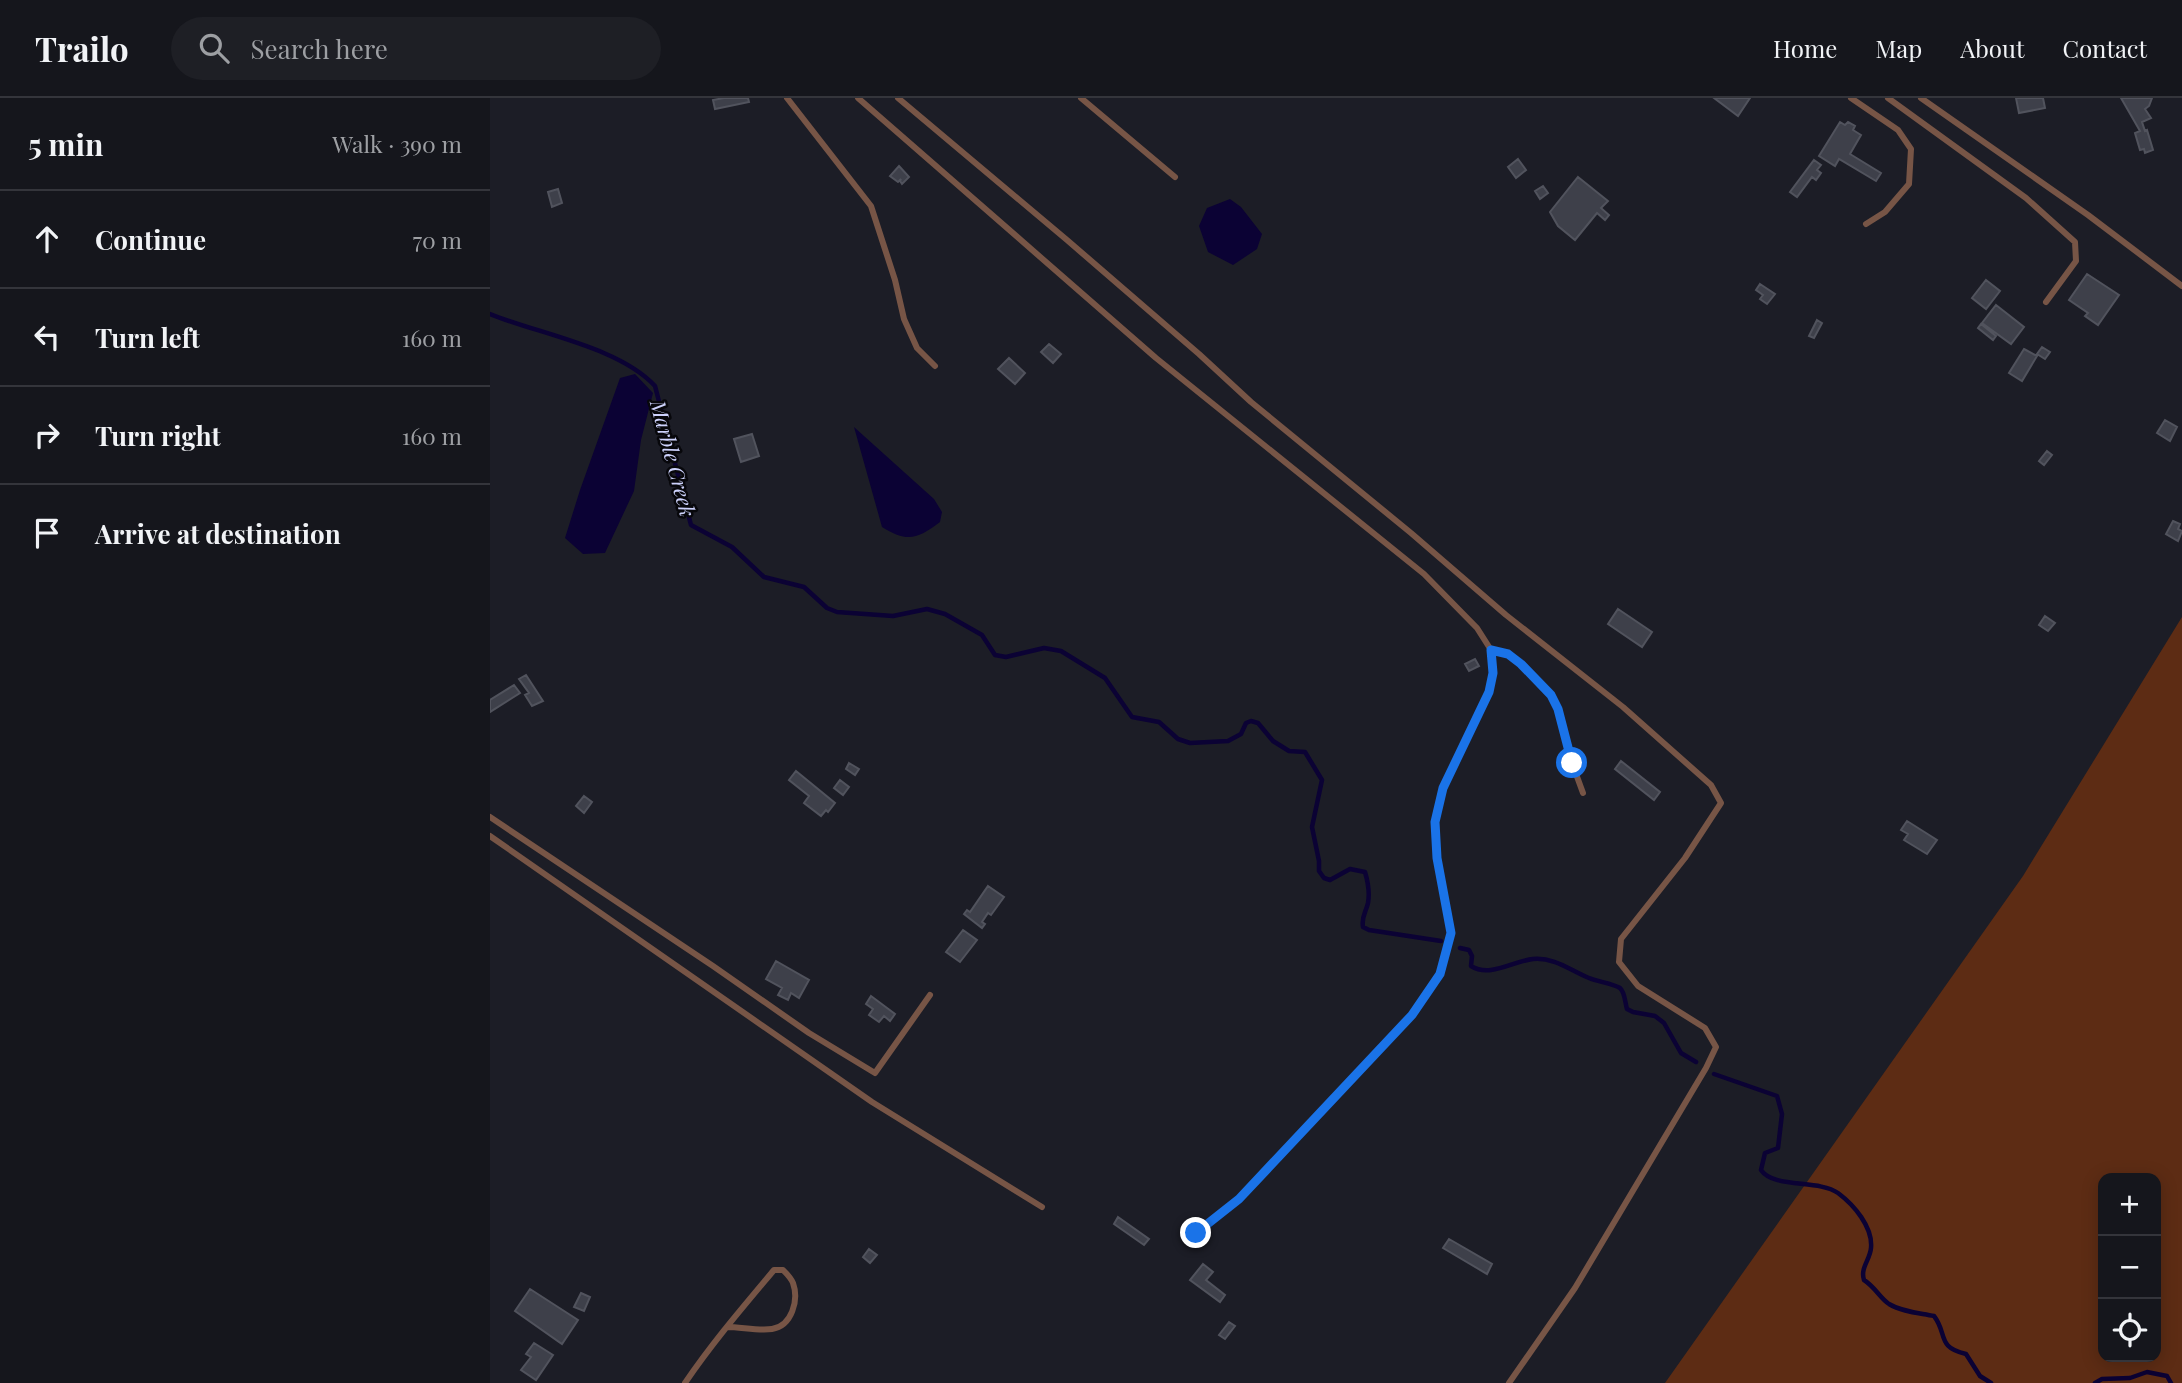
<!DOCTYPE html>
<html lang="en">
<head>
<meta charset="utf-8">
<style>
	body { margin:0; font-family:"Playfair Display",serif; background:#1e1f25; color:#f1f3f6 }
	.controls { position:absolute; right:21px; bottom:21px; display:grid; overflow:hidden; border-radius:14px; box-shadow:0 4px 18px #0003 }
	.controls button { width:63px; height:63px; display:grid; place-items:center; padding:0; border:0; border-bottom:2px solid #34353b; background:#15161c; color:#f1f3f6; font:35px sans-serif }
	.stop { position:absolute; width:21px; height:21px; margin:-16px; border:5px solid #1a73e8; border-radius:50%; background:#fff }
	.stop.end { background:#1a73e8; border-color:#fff; box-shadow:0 2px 7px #0008 }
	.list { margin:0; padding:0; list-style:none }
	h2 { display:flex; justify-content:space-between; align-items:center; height:91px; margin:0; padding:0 28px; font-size:30px }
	h2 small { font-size:23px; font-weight:400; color:#9d9fa3 }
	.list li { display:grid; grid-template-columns:46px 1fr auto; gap:21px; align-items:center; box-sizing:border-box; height:98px; padding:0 28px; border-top:2px solid #34353b }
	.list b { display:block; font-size:26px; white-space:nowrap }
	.list em { font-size:23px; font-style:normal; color:#9d9fa3 }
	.icon { flex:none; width:38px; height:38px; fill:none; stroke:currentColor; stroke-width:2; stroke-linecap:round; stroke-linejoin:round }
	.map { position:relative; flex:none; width:1692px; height:1285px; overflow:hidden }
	header { display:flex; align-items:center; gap:42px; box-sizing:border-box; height:98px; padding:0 35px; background:#15161c; border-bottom:2px solid #34353b }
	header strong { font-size:33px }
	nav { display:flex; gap:38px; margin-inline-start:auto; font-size:24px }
	.search { width:490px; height:63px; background:#1e1f25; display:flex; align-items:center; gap:18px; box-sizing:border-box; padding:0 24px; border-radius:38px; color:#9d9fa3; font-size:26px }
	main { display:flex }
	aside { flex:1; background:#15161c }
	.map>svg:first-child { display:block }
	.green { fill:#5d2c14; fill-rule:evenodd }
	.water { fill:#0b0234 }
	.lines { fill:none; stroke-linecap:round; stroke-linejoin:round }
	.stream { stroke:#0b0234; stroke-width:4.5 }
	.building { fill:#3e404a; stroke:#51535d; stroke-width:2 }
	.service { stroke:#775546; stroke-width:6 }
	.route { stroke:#1a73e8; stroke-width:9 }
	.labels { text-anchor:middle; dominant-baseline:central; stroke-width:5; stroke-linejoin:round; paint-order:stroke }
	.water-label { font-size:21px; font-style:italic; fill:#cdd2fc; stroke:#07070b }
</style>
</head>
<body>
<header>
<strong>Trailo</strong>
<div class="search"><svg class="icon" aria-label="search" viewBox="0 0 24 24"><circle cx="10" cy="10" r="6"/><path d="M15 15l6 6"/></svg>Search here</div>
<nav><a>Home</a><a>Map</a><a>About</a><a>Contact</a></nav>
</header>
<main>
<aside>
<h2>5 min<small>Walk · 390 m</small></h2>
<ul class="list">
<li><svg class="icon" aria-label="ahead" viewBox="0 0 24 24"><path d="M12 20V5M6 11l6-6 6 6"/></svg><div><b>Continue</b></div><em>70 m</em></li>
<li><svg class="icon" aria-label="left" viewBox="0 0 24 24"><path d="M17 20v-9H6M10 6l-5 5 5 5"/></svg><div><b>Turn left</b></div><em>160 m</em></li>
<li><svg class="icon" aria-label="right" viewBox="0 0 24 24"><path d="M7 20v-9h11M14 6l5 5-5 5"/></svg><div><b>Turn right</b></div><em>160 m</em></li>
<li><svg class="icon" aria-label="arrive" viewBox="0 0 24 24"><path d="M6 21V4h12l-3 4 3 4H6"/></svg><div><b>Arrive at destination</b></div></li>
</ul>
</aside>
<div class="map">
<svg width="1692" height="1285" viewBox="0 0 1692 1285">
	<rect width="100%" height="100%" fill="#1c1d26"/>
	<path class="green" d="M1692,519V1285H1175L1533,778ZM1666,1080V1259H1613V1080Z"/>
	<path class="water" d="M740,101L751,109L772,136L767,151L743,167L718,154L709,128L717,110Z
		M145,276L163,295L151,342L144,393L115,455L93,456L75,440L90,392L130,280Z
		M364,329L444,401L452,414L450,424C427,441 418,445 392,429Z"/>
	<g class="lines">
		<path class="stream" d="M0,216C49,236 129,249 165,288L201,427L242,449L274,479L314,489L337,510L347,514L403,518L437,511L455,516L492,537L505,557L516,559L554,550L571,553L615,580L642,619L669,624L688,641L700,645L738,643L751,636L756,625L761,623L768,625L783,643L799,653L815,654L832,682L822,729L829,763V773L834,780L840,782L860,771L875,774C878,784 880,794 878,805C876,814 871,819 873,829L879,832L951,843
			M970,850L979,852L982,858L981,868C1000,880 1023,863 1043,861C1065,859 1081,873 1099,880C1108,884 1122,885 1130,890C1135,894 1135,905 1137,911L1143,914L1165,918L1174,925L1191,955L1206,964
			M1224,976L1287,998L1292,1016L1288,1050L1275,1055L1271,1072C1284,1091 1328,1081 1348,1095C1364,1107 1383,1129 1381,1150C1380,1162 1370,1170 1374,1182C1385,1189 1390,1200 1399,1206C1412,1214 1430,1215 1444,1218C1458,1236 1446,1249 1476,1256L1490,1278L1501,1285
			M1605,1285L1612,1281L1640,1280L1657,1274L1677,1278L1681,1285"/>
	</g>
	<path class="building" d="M234,0H258L259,4L225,11L223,2Z
		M1224,0H1260L1248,18Z
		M1526,0H1553L1555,10L1529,15Z
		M1631,0H1662L1659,8L1655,11L1661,20L1652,24L1655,33L1657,32L1663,52L1655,55L1654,51L1650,52L1645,35L1650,33Z
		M1350,24L1355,27L1358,24L1365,28L1363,32L1371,37L1360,56L1391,75L1386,83L1349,61L1345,68L1329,58Z
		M1028,61L1036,72L1026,80L1018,69Z
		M1324,62L1331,67L1327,72L1331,75L1326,82L1322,79L1307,99L1300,94Z
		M409,68L419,79L412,86L410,83L411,81L408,84L400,78Z
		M1088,79L1118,103L1111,110L1119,117L1115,122L1107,115L1085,142L1068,128L1060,114Z
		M1053,88L1058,95L1050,101L1045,93Z
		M68,91L72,105L62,109L58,94Z
		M1597,176L1629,197L1608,227L1595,218L1598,215L1579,202Z
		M1496,182L1510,193L1496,211L1482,200Z
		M1270,186L1285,196L1277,206L1270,201L1273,197L1266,192Z
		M1506,207L1534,229L1521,246L1492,225Z
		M1327,222L1332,225L1324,240L1319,238Z
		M1491,226L1506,238L1503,242L1488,230Z
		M559,246L571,256L563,265L551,254Z
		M1552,249L1560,254L1555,261L1547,256Z
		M1534,251L1547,258L1532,283L1519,275Z
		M519,260L535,275L525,286L508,271Z
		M1675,322L1687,329L1680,343L1667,335Z
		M262,336L269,358L251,364L244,341Z
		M1557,353L1562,357L1554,367L1549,363Z
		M1683,423L1690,426L1688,431L1692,433L1688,443L1676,436Z
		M1128,511L1162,534L1152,549L1118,526Z
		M1555,518L1565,525L1558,533L1549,527Z
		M985,561L989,568L979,573L975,566Z
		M36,577L53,603L42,608L35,597L39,595L29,581Z
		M24,587L30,595L0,614V602Z
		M1131,663L1170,694L1164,702L1125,671Z
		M359,665L369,671L365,677L356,671Z
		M306,673L345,705L338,714L336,712L331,718L314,705L319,698L299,682Z
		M350,682L359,689L353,697L344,690Z
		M94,698L102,704L94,715L86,708Z
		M1417,723L1447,742L1437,756L1414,742L1418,736L1411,732Z
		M498,788L514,799L501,817L498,815L492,824L495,826L492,830L474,816L477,812L480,814Z
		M473,832L487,842L470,864L456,854Z
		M286,863L319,882L309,900L301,895L298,902L288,897L292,890L276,881Z
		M381,898L405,916L400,923L394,918L389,924L379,917L383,911L376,906Z
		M628,1119L659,1141L654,1147L624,1126Z
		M959,1141L1002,1166L997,1176L953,1150Z
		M379,1151L387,1157L380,1165L373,1159Z
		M713,1166L723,1174L716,1182L735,1197L730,1204L700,1182Z
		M40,1191L88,1222L72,1246L25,1213Z
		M91,1195L100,1199L94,1213L84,1209Z
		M739,1224L745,1228L735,1241L729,1237Z
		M44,1245L63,1257L46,1282L31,1272L41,1259L36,1256Z"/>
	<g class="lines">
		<path class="service" d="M297,0L381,108L405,182L414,221L427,250L445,268
			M368,0L666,260L934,476L987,530L1001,552L1003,575L999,594L953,690L945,724L947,760L961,835L950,876L922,917L749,1101L706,1135
			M408,0L577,142L709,256L761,304L921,435L1016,517L1133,609L1221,687L1231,705L1195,760L1131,841L1129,864L1148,888L1215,930L1226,949L1216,970L1085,1190L1019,1285
			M591,0L685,79
			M1361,0L1408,32L1421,51L1419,86L1395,114L1376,126
			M1398,0L1536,100L1585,144L1586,163L1556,204
			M1431,0L1598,117L1692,188
			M1001,552L1018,556L1031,566L1061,597L1068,611L1082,665L1093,695
			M0,719L223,868L319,935L385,975L440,897
			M0,738L382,1004L552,1109
			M195,1285C222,1245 253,1209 284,1172H293C297,1176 301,1180 303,1185C309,1202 302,1228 282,1231C268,1233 251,1229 237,1229"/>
	</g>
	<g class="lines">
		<path class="route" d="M706,1135L749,1101L922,917L950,876L961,835L947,760L945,724L953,690L999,594L1003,575L1001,552L1018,556L1031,566L1061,597L1068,611L1082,665"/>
	</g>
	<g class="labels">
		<g class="water-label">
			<text transform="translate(184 360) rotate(75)">Marble Creek</text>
		</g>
	</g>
</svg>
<div class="controls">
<button>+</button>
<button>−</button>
<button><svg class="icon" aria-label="locate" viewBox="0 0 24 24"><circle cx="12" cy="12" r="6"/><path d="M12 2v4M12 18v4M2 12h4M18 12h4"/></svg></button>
</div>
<div class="stop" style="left:1082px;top:665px"></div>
<div class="stop end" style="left:706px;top:1135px"></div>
</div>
</main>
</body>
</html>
